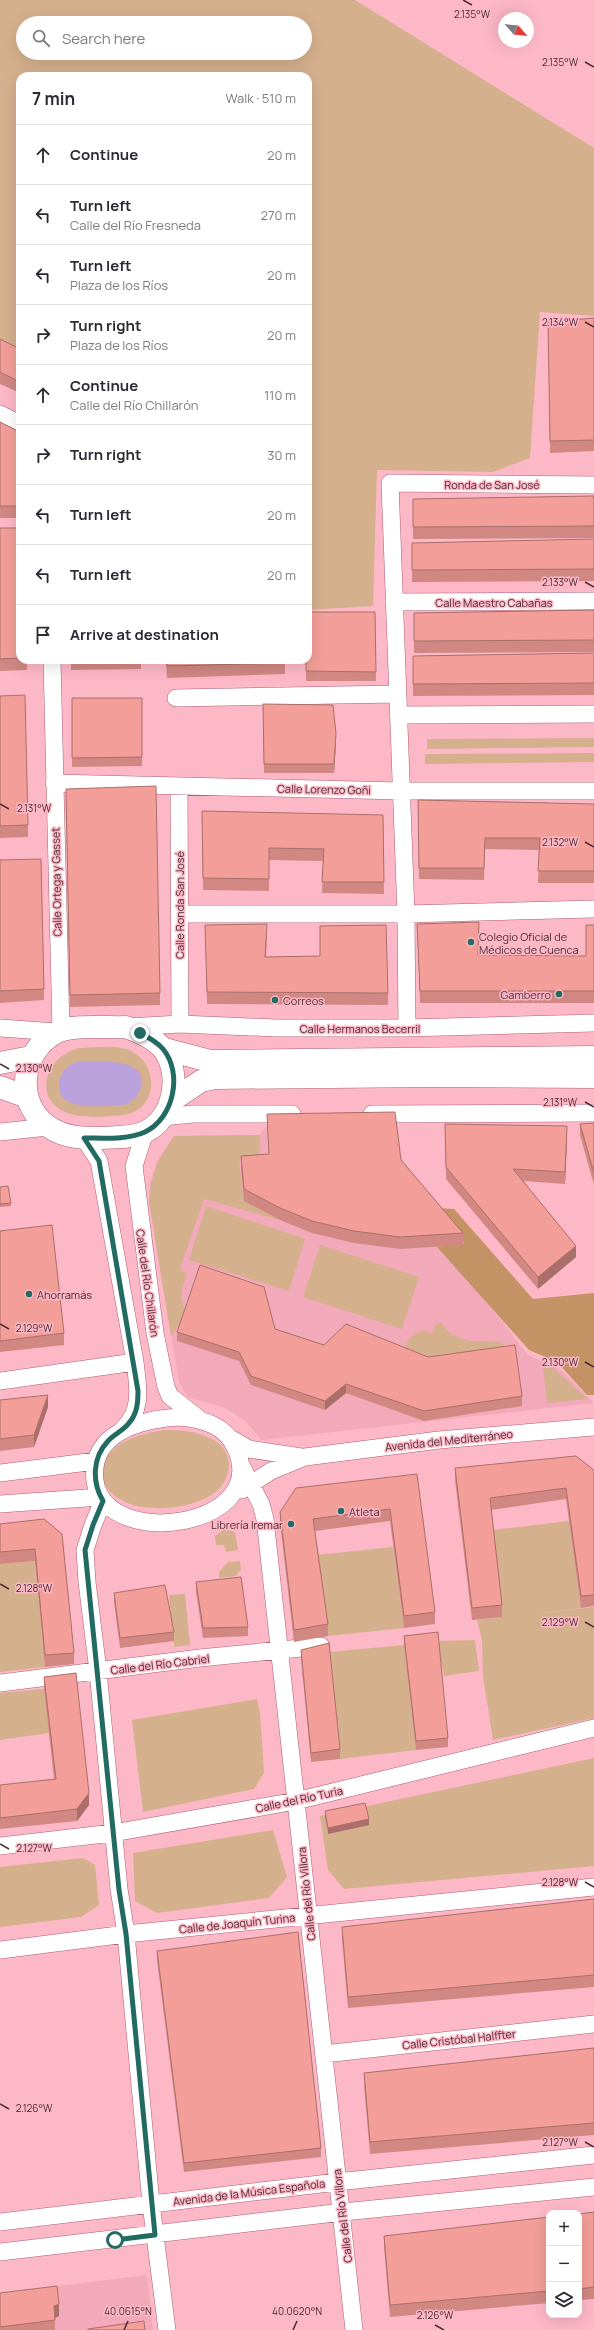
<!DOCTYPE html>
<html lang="en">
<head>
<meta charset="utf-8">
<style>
	body { margin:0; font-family:Manrope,sans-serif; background:#f7f7f7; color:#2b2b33 }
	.controls { position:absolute; right:12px; bottom:12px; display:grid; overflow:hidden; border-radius:8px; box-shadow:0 4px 16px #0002 }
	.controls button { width:36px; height:36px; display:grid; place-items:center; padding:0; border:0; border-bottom:1px solid #e1e1e2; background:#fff; color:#2b2b33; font:20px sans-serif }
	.compass { position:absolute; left:498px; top:12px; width:36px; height:36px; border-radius:50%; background:#fff; box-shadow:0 4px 16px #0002; rotate:117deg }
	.stop { position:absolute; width:12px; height:12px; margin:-9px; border:3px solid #226b63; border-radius:50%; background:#fff }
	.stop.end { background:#226b63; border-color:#fff; box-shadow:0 1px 4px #0008 }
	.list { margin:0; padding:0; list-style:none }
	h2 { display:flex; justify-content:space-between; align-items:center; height:52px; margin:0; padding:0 16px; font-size:17px }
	h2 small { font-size:13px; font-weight:400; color:#7c7c81 }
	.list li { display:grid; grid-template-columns:26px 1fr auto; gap:12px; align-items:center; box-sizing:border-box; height:60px; padding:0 16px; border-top:1px solid #e1e1e2 }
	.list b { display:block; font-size:15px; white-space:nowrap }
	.list p { margin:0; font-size:13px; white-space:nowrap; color:#7c7c81 }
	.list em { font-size:13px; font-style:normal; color:#7c7c81 }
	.icon { flex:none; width:22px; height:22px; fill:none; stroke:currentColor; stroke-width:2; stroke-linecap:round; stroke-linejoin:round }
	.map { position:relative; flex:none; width:594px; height:2330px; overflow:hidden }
	.search { position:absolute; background:#fff; box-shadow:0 4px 16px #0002; left:16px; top:16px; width:296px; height:44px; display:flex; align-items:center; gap:10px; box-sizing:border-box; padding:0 14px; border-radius:22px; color:#7c7c81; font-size:15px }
	.panel { position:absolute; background:#fff; box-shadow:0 4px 16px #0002; left:16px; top:72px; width:296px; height:592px; border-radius:12px }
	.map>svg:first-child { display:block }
	.built { fill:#f2a9b9 }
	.green { fill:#d5b08d; fill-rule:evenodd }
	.forest { fill:#c49365 }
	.water { fill:#bba2dc }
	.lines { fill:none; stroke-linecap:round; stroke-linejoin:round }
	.minor-casing { stroke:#ac5e72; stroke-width:18 }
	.major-casing { stroke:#ac5e72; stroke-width:23 }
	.minor { stroke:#fff; stroke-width:17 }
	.major { stroke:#fff; stroke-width:22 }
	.wall { fill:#d18883 }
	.shaded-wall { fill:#aa6f6a }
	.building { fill:#f39e98; stroke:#aa6f6a }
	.route { stroke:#226b63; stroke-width:5 }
	.ticks { fill:none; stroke:#4c2a32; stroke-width:1.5 }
	.poi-dot { fill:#226b63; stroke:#fdb8c7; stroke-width:1.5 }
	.labels { text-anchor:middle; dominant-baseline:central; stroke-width:3; stroke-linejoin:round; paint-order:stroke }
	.street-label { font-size:11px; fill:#4c2a32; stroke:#fdb8c7 }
	.poi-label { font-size:11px; fill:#4c2a32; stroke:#fdb8c7; text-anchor:start }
	.ticks-label { font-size:10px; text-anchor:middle; fill:#4c2a32; stroke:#fdb8c7; stroke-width:3; stroke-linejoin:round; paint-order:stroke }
</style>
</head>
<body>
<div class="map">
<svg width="594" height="2330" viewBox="0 0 594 2330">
	<rect width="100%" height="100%" fill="#fdb8c7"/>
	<path class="built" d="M267,1126L401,1172L478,1291L528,1355L560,1369L594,1403L262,1440L244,1420L225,1408L188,1397L179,1382L149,1202L150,1183L157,1161L174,1136L260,1135Z
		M147,2275L153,2330H0V2293Z"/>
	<path class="green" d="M0,0H355L594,148V316L540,312L530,458L493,472L377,470L373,606L308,610V76H20V363L0,354ZM23,23H305V53H23Z
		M594,738V747L427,749V739Z
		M594,753V762L425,764V754Z
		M79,1048C94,1048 117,1044 131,1051C160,1065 158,1111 123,1115C106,1117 80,1119 65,1112C32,1097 46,1056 79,1048Z
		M260,1135L259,1159L239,1161L244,1201L280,1220L204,1199L180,1269L187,1275C181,1289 178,1299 187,1312L171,1336L149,1202C151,1173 158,1159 174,1136Z
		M206,1206L305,1239L289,1291L189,1260Z
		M320,1245L419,1277L402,1329L303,1297Z
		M440,1322L451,1334L470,1341L500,1342L508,1349L429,1358L405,1348C408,1337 414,1334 424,1330L433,1334L434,1326Z
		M542,1358L588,1399L547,1403Z
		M166,1430C188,1430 227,1434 229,1464C229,1470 227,1478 223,1484C207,1508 155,1513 130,1504C119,1500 105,1491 103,1478C99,1444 140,1433 166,1430Z
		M569,1521L581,1608L526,1615L594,1607V1718L493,1740L483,1677L482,1640L477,1620L502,1617L492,1530Z
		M224,1529L235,1532L238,1550L226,1552L224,1545H216L215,1536Z
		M393,1547L404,1628L328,1636L316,1555Z
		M35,1561L45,1667L0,1672V1564Z
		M240,1561L241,1569L236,1576L219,1578V1572L228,1562Z
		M185,1594L190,1645L174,1647L169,1595Z
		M475,1640L479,1671L444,1676L438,1641Z
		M404,1645L416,1750L340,1759L329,1652Z
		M44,1689L49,1733L0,1740V1693Z
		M257,1699L260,1713L264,1773L254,1789L143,1812L132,1720Z
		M594,1758V1866L344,1889L328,1870L320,1816Z
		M273,1830L287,1877L269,1898L157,1913L135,1901L133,1853Z
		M83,1858L95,1865L99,1905L81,1917L0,1927V1867Z"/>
	<path class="forest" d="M437,1208L454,1209L533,1299L594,1293V1395H587L557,1362L529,1350L437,1247L464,1243Z"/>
	<path class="water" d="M76,1062C94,1062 149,1055 141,1088C138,1097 132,1102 124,1105C105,1105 56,1114 59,1083C60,1072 67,1066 76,1062Z"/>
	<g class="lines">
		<g class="minor-casing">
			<path id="minor" d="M0,414L20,424
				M394,602L594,601
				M52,660L61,1031
				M176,698L397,694
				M398,715L594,714
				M54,783L401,791H594
				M179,786L180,1024
				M179,914H406L594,909
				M128,1027L180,1024L276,1028H407L594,1023
				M0,1028L57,1032
				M407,1028L406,914L390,483L594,485
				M372,1114L594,1113
				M162,1117L193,1114H292
				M0,1132L48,1127
				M145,1132L134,1166L155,1333L166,1387L170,1396L198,1418
				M84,1138L99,1161L135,1362C138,1387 143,1410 123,1429
				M0,1381L135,1362
				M180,1417C202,1419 225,1425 235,1447C274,1527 105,1552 95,1481C89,1432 142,1419 180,1417Z
				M230,1438L249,1449L301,1457
				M240,1463L261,1504L265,1519L354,2330
				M0,1473L96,1461
				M242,1490L271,1471L305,1457L439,1440L594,1427
				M103,1501L93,1525L85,1550L87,1582L98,1671L119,1889L126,1934L151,2204L167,2330
				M0,1504L101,1497
				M0,1683L200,1658L321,1646
				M0,1846L113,1833L296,1801L594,1728
				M0,1950L126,1934L594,1887
				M324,2054L594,2024
				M0,2222L337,2182L594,2155
				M0,2252L343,2212L594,2187"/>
		</g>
		<g class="major-casing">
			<path id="major" d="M126,1027C139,1032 155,1038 164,1050C182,1075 174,1118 145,1132C132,1138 116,1137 101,1138C84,1138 69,1138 54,1130C14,1109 18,1052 57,1032C72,1024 108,1028 126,1027Z
				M164,1049L210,1061L594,1057
				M0,1063L31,1057
				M0,1087L27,1097
				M170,1102L201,1081L215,1078L433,1076L594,1077"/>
		</g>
		<use href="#minor" class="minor"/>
		<use href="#major" class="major"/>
	</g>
	<path class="wall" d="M594,318V451L550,453L548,322Z
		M0,339L20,349V393L0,384Z
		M0,422L20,432V518H0Z
		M594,496V538L413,539V499Z
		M0,528H20V660H27V670L0,671Z
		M594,539V581L412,582V543Z
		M594,610V652L414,653V613Z
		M375,612L376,681H306V660Z
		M594,653V695L413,696V656Z
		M71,660H141V669L71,670Z
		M166,660H285V674L167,678Z
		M0,696L28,825V837L0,838Z
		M72,698H142V766L72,767Z
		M263,704L336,742L334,773H264Z
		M66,800L160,993V1005L70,1007Z
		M418,800L594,804V883H538L539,850L485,849L484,880L419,879Z
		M202,811L383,815L384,894L322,893L323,861L269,860V891L203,890Z
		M0,860L44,989V1000L0,1003Z
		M417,924L479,934V955L586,956L594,925V1003H420Z
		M205,925L267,936L266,957L320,956L388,993V1005L207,1004Z
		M267,1114L401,1160L463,1233V1245L400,1249L354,1243L312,1233L280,1220L244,1201L241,1168V1156L269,1154Z
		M594,1123V1185L580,1135V1124Z
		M445,1124L567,1138L565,1184L524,1181L576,1257L538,1289L446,1179Z
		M0,1187L11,1203V1206L0,1207Z
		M0,1231L64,1333V1345L0,1352Z
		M275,1329L324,1345L522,1396V1406L424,1421L346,1393L325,1410L251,1385L239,1361L177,1341V1332Z
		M0,1400L48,1407L34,1447L0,1451Z
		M455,1468L594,1470V1606L581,1608L566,1499L491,1510L502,1605V1617L472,1620L455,1480Z
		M417,1474L435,1612V1624L404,1628L390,1521L315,1531L328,1624V1636L294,1642L280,1523V1512Z
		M44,1519L74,1653V1664L45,1667L35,1561L0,1564V1524Z
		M196,1582L248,1627V1636L203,1638L196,1592Z
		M114,1593L174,1632V1641L120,1648L114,1602Z
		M404,1636L448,1738V1747L416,1750L404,1645Z
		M301,1650L340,1749V1759L311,1762L301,1659Z
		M44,1677L89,1805L77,1821L0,1829V1785L54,1779L44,1689Z
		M325,1811L369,1825L328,1834L325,1818Z
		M594,1899V1987L348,2008L342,1939V1927Z
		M157,1951L321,2148V2157L184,2172L157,1960Z
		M594,2048V2135L370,2154L364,2085V2073Z
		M594,2212V2299L579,2300V2214Z
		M549,2217V2303L390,2317L384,2247V2236Z
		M0,2293L59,2316L55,2318V2330H0Z"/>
	<path class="shaded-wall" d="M336,733V742L334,773V764Z
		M567,1126V1138L565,1184V1172Z
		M576,1246V1257L538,1289V1277Z
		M346,1384V1393L325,1410V1401Z
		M48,1395V1407L34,1447V1435Z
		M89,1793V1805L77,1821V1809Z
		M369,1819V1825L328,1834V1828Z
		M59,2304V2316L54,2318V2306Z"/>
	<path class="building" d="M594,318V440L550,441L548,322Z
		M0,339L20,349V382L0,372Z
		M0,422L20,432V506H0Z
		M594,496V526L413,527V499Z
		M0,528H20V658L0,659Z
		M594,539V569L412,570V543Z
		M594,610V640L414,641V613Z
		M308,612H375L376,672L306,671V660H308Z
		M594,653V683L413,684V656Z
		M71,660H141L71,661Z
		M167,660H285V663L167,666Z
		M25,695L28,825L0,826V696Z
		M72,698H142V757L72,758Z
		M263,704L333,705L336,733L334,764H264Z
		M156,786L160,993L70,995L66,789Z
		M418,800L594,804V871H538L540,838H485L484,868H419Z
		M202,811L383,815L384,882H322L324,849L269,848V879L203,878Z
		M41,859L44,989L0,991V860Z
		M479,922L478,955L586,956V925H594V991H420L417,924Z
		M267,924L265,957L320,956V926L386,925L388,993L207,992L205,925Z
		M395,1112L401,1160L463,1233L400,1237L354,1231L312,1221L280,1208L244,1189L241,1156L269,1154L267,1114Z
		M594,1123V1173L580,1124Z
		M445,1124L567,1126L565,1172L513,1169L576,1246L538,1277L446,1167Z
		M8,1186L11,1203L0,1204V1187Z
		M52,1225L64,1333L0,1341V1231Z
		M200,1265L264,1287L275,1329L324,1345L346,1324L428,1357L515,1345L522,1396L424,1411L346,1384L325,1401L251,1376L239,1352L177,1332Z
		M48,1395L34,1435L0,1439V1400Z
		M576,1456L594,1470V1595L581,1596L566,1488L490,1498L502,1605L472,1608L455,1468Z
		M417,1474L435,1612L404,1616L390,1509L313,1519L328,1624L294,1630L280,1512L296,1488Z
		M44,1519L62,1534L74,1653L45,1655L35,1549L0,1552V1524Z
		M241,1577L248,1627L203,1628L196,1582Z
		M165,1585L174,1632L120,1638L114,1593Z
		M438,1632L448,1738L416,1741L404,1636Z
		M329,1643L340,1749L311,1753L301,1650Z
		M76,1673L89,1793L77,1809L0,1818V1785L56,1779L44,1677Z
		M365,1803L369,1819L328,1828L325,1811Z
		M594,1899V1975L348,1997L342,1927Z
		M298,1932L321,2148L184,2163L157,1951Z
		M594,2048V2123L370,2142L364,2073Z
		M594,2212V2287L579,2289V2214Z
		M549,2217V2291L390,2305L384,2236Z
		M57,2286L59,2304L54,2306L55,2320L0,2327V2293Z
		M144,2321L145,2330H88V2329Z"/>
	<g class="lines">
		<path class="route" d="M115,2240L155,2235L126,1934L119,1890L85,1550L93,1525L103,1501C92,1482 92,1458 108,1441C114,1434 123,1431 129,1423C137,1414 138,1403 138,1391L99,1161L84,1138C104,1138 127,1140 145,1132C174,1118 183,1073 163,1049C157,1042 148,1037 140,1033"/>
	</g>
	<path class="ticks" d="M463,0L472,5M585,62L594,67M585,322L594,327M585,582L594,587M0,804L9,809M585,842L594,847M0,1064L9,1069M585,1102L594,1107M0,1324L9,1329M585,1362L594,1367M0,1584L9,1589M585,1622L594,1627M0,1844L9,1849M585,1882L594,1887M0,2104L9,2109M585,2142L594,2147M435,2325L444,2330M124,2330L128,2321M293,2330L297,2321"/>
	<g class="poi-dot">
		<circle cx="471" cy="942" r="4"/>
		<circle cx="559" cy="994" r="4"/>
		<circle cx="275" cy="1000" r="4"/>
		<circle cx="29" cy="1294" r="4"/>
		<circle cx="341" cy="1511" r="4"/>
		<circle cx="291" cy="1524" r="4"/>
	</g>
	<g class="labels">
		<g class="street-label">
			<text x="492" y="484">Ronda de San José</text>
			<text x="494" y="602">Calle Maestro Cabañas</text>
			<text transform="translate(324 789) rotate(1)">Calle Lorenzo Goñi</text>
			<text transform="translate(56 882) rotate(-91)">Calle Ortega y Gasset</text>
			<text transform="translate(179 905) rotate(-90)">Calle Ronda San José</text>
			<text x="360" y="1028">Calle Hermanos Becerril</text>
			<text transform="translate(148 1283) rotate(82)">Calle del Río Chillarón</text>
			<text transform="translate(449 1440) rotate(-6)">Avenida del Mediterráneo</text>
			<text transform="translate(160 1664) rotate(-7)">Calle del Río Cabriel</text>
			<text transform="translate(299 1799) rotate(-12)">Calle del Río Turia</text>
			<text transform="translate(306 1894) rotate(-96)">Calle del Río Villora</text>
			<text transform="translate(237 1923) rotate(-6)">Calle de Joaquín Turina</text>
			<text transform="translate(459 2039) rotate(-6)">Calle Cristóbal Halffter</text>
			<text transform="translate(249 2192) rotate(-7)">Avenida de la Música Española</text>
			<text transform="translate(342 2216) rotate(-97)">Calle del Río Villora</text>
		</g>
		<g class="poi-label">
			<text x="479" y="936">Colegio Oficial de<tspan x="479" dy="13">Médicos de Cuenca</tspan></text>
			<text x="551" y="994" text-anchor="end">Gamberro</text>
			<text x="283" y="1000">Correos</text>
			<text x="37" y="1294">Ahorramás</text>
			<text x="349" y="1511">Atleta</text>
			<text x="283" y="1524" text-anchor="end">Librería Iremar</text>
		</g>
	</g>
	<g class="ticks-label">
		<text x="472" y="18">2.135°W</text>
		<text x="560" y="66">2.135°W</text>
		<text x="560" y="326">2.134°W</text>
		<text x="560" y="586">2.133°W</text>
		<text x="34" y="812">2.131°W</text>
		<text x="560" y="846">2.132°W</text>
		<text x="34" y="1072">2.130°W</text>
		<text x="560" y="1106">2.131°W</text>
		<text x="34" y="1332">2.129°W</text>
		<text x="560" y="1366">2.130°W</text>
		<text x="34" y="1592">2.128°W</text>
		<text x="560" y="1626">2.129°W</text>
		<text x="34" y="1852">2.127°W</text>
		<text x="560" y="1886">2.128°W</text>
		<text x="34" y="2112">2.126°W</text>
		<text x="560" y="2146">2.127°W</text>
		<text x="128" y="2315">40.0615°N</text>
		<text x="297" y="2315">40.0620°N</text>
		<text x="435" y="2319">2.126°W</text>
	</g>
</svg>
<div class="controls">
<button>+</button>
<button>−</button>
<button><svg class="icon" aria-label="layers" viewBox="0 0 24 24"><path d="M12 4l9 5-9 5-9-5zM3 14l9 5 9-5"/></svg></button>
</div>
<svg class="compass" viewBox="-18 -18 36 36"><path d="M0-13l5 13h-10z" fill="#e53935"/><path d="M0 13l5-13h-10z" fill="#7c7c81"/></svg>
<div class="stop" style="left:115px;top:2240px"></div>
<div class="stop end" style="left:140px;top:1033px"></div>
<div class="search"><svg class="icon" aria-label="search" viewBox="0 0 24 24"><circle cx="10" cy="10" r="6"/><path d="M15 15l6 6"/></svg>Search here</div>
<section class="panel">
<h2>7 min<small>Walk · 510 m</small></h2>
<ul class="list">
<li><svg class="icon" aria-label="ahead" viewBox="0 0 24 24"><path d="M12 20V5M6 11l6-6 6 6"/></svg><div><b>Continue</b></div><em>20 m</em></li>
<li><svg class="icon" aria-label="left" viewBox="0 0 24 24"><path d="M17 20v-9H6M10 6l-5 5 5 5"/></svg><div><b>Turn left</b><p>Calle del Río Fresneda</p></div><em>270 m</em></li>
<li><svg class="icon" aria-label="left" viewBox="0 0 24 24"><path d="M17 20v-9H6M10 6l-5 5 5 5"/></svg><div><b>Turn left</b><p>Plaza de los Ríos</p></div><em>20 m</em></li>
<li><svg class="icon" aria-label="right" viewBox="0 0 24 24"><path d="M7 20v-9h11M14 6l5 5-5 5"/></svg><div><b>Turn right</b><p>Plaza de los Ríos</p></div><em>20 m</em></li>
<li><svg class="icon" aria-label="ahead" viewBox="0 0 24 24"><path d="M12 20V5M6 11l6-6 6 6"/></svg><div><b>Continue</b><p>Calle del Río Chillarón</p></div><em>110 m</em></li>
<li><svg class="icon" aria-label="right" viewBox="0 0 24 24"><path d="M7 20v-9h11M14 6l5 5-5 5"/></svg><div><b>Turn right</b></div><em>30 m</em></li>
<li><svg class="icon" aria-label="left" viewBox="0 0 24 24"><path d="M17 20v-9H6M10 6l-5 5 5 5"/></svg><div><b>Turn left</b></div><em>20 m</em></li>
<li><svg class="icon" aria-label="left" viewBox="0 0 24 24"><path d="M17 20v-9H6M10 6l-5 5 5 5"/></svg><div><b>Turn left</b></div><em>20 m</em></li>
<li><svg class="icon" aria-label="arrive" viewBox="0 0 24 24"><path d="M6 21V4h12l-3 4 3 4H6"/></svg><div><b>Arrive at destination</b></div></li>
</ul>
</section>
</div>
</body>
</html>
